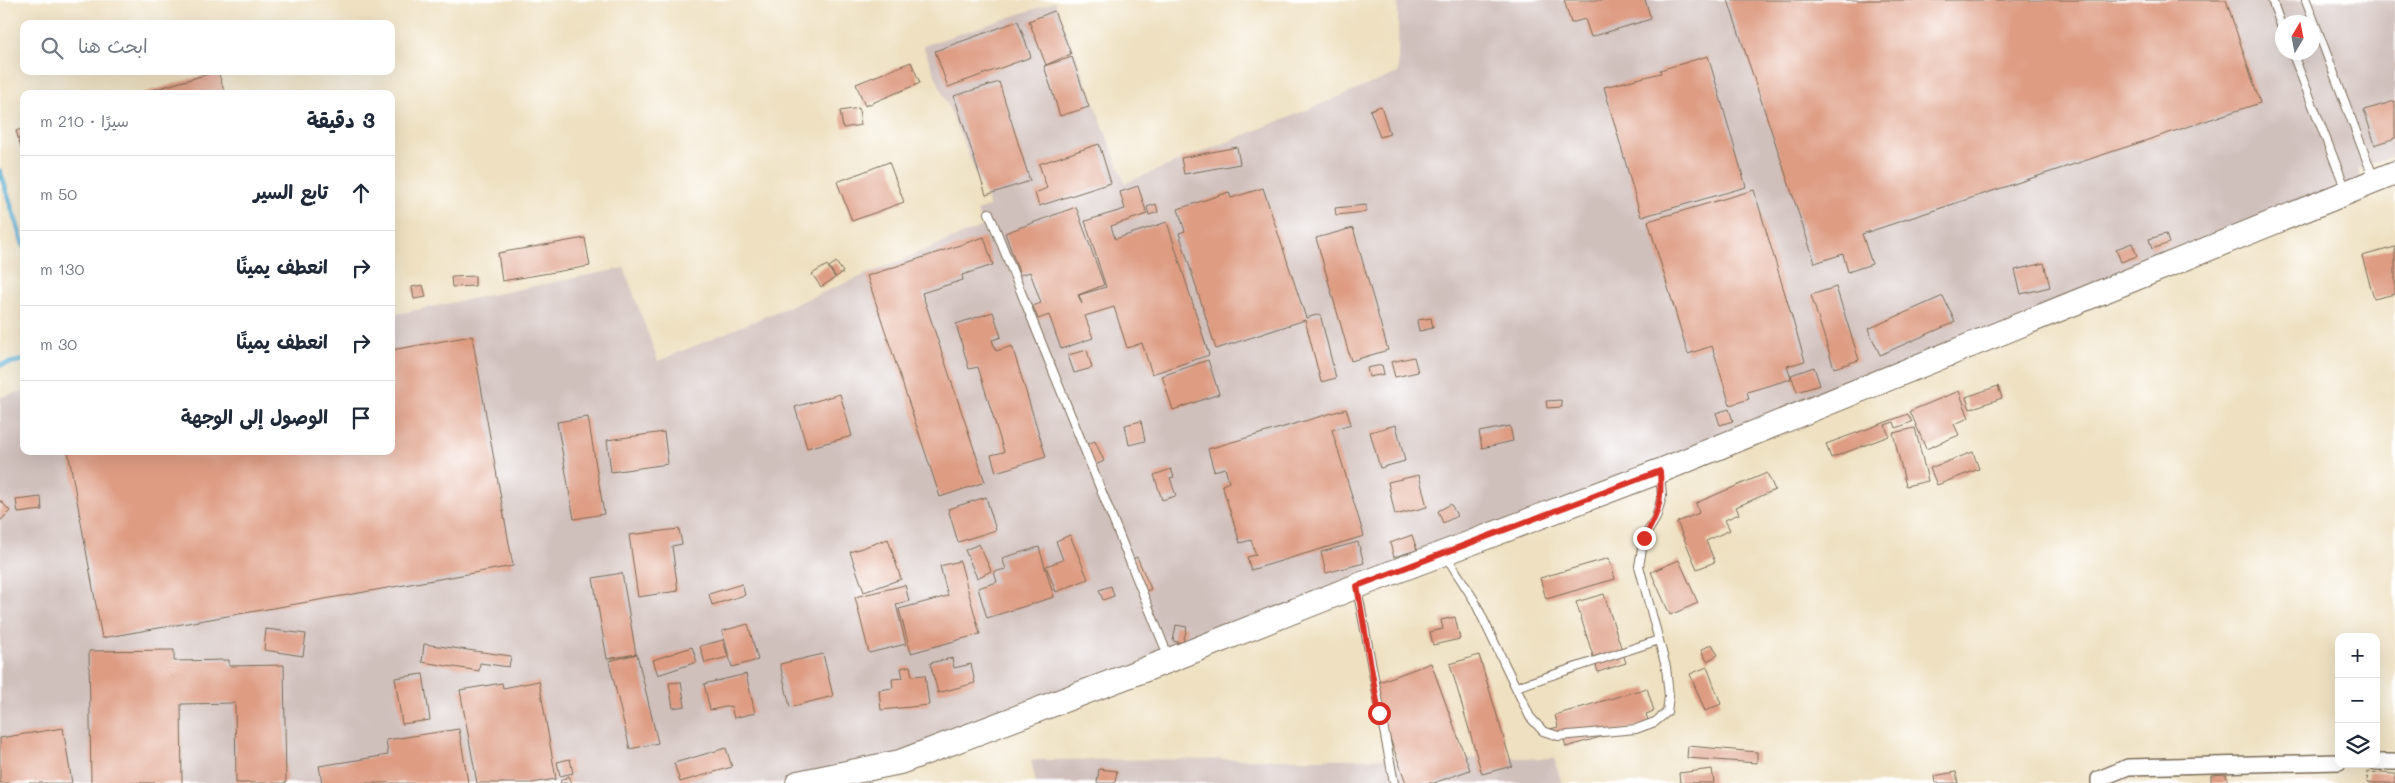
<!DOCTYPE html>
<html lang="ar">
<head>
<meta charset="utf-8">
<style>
	body { margin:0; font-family:Mali,"Playpen Sans Arabic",sans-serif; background:#f6f6f7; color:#1f2937; direction:rtl }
	.controls { position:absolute; right:15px; bottom:15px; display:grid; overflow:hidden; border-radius:10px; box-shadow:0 5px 20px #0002 }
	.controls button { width:45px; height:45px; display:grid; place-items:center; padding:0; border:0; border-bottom:1px solid #e0e1e3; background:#fff; color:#1f2937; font:25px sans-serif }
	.compass { position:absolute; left:2275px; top:15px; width:45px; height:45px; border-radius:50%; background:#fff; box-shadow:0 5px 20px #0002; rotate:10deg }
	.stop { position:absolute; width:15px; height:15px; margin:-11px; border:4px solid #d93025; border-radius:50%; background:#fff }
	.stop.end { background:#d93025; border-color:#fff; box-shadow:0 1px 5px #0008 }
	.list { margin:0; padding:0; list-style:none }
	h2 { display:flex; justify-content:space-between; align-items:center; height:65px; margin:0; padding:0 20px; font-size:21px }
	h2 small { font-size:16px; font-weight:400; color:#747a83 }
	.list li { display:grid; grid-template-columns:32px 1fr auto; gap:15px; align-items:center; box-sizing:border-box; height:75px; padding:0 20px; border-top:1px solid #e0e1e3 }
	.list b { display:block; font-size:19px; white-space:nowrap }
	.list em { font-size:16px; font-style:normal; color:#747a83 }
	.icon { flex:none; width:28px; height:28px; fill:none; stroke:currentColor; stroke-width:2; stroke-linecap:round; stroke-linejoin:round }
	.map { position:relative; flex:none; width:2395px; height:783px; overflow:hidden; direction:ltr }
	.search { position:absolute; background:#fff; box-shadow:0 5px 20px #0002; left:20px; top:20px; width:375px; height:55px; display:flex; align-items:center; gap:12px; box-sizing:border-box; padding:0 18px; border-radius:10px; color:#747a83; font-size:19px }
	.panel { position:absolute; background:#fff; box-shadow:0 5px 20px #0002; left:20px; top:90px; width:375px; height:365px; border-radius:10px; direction:rtl }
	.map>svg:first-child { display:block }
	.industrial { fill:#d0c0bc; fill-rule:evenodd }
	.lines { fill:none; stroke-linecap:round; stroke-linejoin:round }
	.stream { stroke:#56aed3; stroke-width:5 }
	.building { fill:#de9c83 }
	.service-casing { stroke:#7a6a57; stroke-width:10 }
	.minor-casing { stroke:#7a6a57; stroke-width:18 }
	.primary-casing { stroke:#7a6a57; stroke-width:26 }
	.service { stroke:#fff; stroke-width:8 }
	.minor { stroke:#fff; stroke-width:15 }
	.primary { stroke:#fff; stroke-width:24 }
	.route { stroke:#d93025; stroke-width:6 }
</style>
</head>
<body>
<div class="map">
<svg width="2395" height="783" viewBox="0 0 2395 783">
	<rect width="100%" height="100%" fill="#fff"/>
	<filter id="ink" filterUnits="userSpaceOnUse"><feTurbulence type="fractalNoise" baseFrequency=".02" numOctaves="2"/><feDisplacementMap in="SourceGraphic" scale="10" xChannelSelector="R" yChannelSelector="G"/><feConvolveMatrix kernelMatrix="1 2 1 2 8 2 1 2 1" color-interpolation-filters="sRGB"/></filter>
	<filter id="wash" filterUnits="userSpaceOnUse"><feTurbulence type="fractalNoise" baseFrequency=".0096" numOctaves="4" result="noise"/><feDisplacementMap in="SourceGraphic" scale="20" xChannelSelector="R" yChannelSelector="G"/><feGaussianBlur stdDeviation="1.12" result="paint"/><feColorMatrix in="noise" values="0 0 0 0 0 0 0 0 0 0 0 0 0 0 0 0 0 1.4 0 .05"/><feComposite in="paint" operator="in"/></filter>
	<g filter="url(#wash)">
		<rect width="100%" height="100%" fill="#eee0c0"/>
		<path class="industrial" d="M1398,0H2395V155L2358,169L2362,186L900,762L789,783H0V397L24,391V451H391V315L624,268L658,361L983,226L977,211L990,206L923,46L1055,2L1125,183L1398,73ZM2282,22H2312V52H2282Z
			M1554,758L1562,783H1036L1031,760Z"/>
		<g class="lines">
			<path class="stream" d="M0,171L24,247
				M0,365L24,360"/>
		</g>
		<g id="blocks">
			<path class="building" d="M1564,0H1645L1651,19L1591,37L1585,19L1571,23Z
				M1728,0H2226L2260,103L1862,234L1872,264L1848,272L1843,254L1815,263Z
				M1054,11L1071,54L1046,65L1029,21Z
				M1018,21L1031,57L948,87L935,51Z
				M1708,56L1746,187L1641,217L1604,87L1661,73L1660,70Z
				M1072,57L1089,107L1060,116L1044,66Z
				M911,62L920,83L865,106L856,84Z
				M218,71L225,94H143V93Z
				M999,82L1030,181L986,195L954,96Z
				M2395,101V138L2375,145L2364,110Z
				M1381,106L1390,134L1380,137L1370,110Z
				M859,108L861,125L843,128L840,111Z
				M24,128V154H23L16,131Z
				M1099,144L1111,183L1039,206L1035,193L1047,188L1039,164Z
				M1237,147L1240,164L1184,174L1181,158Z
				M889,162L904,202L852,221L837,182Z
				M1138,186L1147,214L1111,226L1115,239L1167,222L1209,355L1152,374L1142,343L1127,348L1114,307L1085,316L1093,338L1061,349L1049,315L1038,319L1033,306L1041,303L1030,272L1020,275L1005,233L1076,207L1104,285L1078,295L1082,304L1079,295L1106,287L1085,221L1125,209L1120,192Z
				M1263,188L1306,318L1320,314L1336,378L1321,382L1305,320L1216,349L1179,233L1185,231L1178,209L1229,192L1231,198Z
				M1754,190L1805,361L1787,366L1791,379L1747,392L1749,399L1730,405L1712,346L1688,354L1648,221Z
				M1156,204L1158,212L1149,215L1147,207Z
				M1366,205V212L1336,215L1335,208Z
				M1353,228L1388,350L1351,361L1316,238Z
				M2166,234L2169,243L2152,249L2149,239Z
				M984,237L993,265L962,275L963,280L922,293L985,482L940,497L867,276Z
				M585,238L590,266L502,281L498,253Z
				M2132,243L2137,256L2121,262L2116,249Z
				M2395,247V294L2374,299L2362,256Z
				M836,262L843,272L836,277L829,267Z
				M2044,263L2050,287L2021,294L2015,270Z
				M827,265L835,278L821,287L812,274Z
				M475,276V286L452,287L451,277Z
				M423,285L426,297L414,299L412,287Z
				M1836,287L1859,360L1834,368L1811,295Z
				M1943,296L1955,322L1880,355L1868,329Z
				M993,312L1001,337L992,340L996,351L1012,346L1046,457L996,472L991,455L1004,452L978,367L969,369L956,324Z
				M1431,318L1433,328L1419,331L1417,320Z
				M472,336L513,566L102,638L68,451H391V350Z
				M1087,350L1092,368L1074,373L1068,355Z
				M1414,357L1418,372L1395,377L1391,362Z
				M1208,360L1219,394L1173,410L1162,376Z
				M1382,365L1384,374L1369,377L1367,368Z
				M1814,367L1820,385L1797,392L1791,375Z
				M1998,386L2002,398L1970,409L1966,397Z
				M1959,391L1969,418L1954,424L1959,435L1926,449L1910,411Z
				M840,394L852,436L807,448L795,407Z
				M1561,400L1562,407L1547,408L1546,401Z
				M1346,409L1351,424L1332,430L1364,536L1251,570L1247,557L1256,555L1251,540L1240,543L1222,485L1229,482L1225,468L1214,471L1208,449Z
				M1729,409L1733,421L1720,425L1716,413Z
				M1908,414L1912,422L1896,428L1894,422L1885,425L1889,436L1831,458L1826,444Z
				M588,417L604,514L574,519L557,422Z
				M1141,421L1145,441L1129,445L1125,425Z
				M1396,425L1405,461L1380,468L1370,432Z
				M1510,426L1513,441L1482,448L1479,432Z
				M1915,428L1928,481L1906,486L1893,433Z
				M664,432L668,464L611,472L607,440Z
				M1095,441L1104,461L1093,466L1085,445Z
				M1973,452L1979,469L1937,485L1930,468Z
				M1171,469L1174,477L1170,478L1176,496L1162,500L1154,475Z
				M1767,473L1775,490L1736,507L1739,514L1725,520L1730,530L1706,541L1715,562L1697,569L1677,522L1699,513L1696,503Z
				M1419,475L1427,507L1395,515L1388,482Z
				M41,497L42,510L18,513L16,500Z
				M986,497L996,530L958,542L948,509Z
				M0,500L10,511L0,521Z
				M1451,504L1457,516L1443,523L1438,511Z
				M679,529L682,544L672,546L678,591L638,597L629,535Z
				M1070,535L1088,579L1056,592L1046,566L1063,560L1056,541Z
				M1412,535L1417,550L1394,557L1390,543Z
				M888,539L901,579L864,592L850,552Z
				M1358,542L1364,563L1326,573L1321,552Z
				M979,544L991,571L977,578L965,550Z
				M1039,547L1054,597L987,618L978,588L997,582L994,572L1006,569L1002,558Z
				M1137,557L1151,589L1144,592L1130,560Z
				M1609,558L1615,579L1546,599L1540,578Z
				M1679,560L1698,603L1670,615L1651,572Z
				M960,561L980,634L911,653L899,609L948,596L940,566Z
				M622,573L636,654L607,659L593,578Z
				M742,584L745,595L712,605L709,594Z
				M905,585L909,601L896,604L906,644L869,653L855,597Z
				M1111,586L1114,596L1103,600L1099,590Z
				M1604,594L1626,663L1598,672L1576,602Z
				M1455,617L1460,639L1433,645L1430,632L1443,629L1441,620Z
				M748,624L758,660L732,667L722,631Z
				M1176,625L1187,627L1183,643L1173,641Z
				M266,629L306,634L303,656L264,650Z
				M723,640L728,657L705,663L700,646Z
				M424,644L511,656L509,667L480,663L479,671L422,662Z
				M1712,644L1718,655L1707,661L1701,650Z
				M692,647L697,662L658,675L653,660Z
				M174,650V661L229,660V666L284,665L286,783H236L235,703L181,704L182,783H91L89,651Z
				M637,654L658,743L630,749L609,661Z
				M823,654L833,696L790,707L780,664Z
				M1479,655L1512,766L1482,774L1450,664Z
				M952,658L954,668L971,664L975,683L938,693L930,663Z
				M1431,663L1470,770L1434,783H1406L1371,685Z
				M910,666L912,676L925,675L929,705L881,710L879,690L893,688L892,679L903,678L901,668Z
				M1707,667L1721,704L1705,711L1690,674Z
				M423,674L430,720L402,724L395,678Z
				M746,674L755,713L734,718L731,706L710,710L704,684Z
				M539,681L556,779L532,783H477L460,690L502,683L503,688Z
				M681,682L685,706L673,708L669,683Z
				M1647,688L1654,711L1646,714L1649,723L1566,747L1563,736L1553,739L1550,729L1558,727L1555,715Z
				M63,728L72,783H0V738Z
				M459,729L468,783H322L319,766L388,755L386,740Z
				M1688,746L1757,752V763L1687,758Z
				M726,748L732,767L680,782L674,763Z
				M570,759L573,773L560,776L557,762Z
				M1099,769L1117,771L1115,783H1097Z
				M1712,769L1714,783H1680L1679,773Z
				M1956,772L1958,783H1935L1934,776Z
				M2368,772L2395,774V783H2367Z
				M2226,774L2228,783H2211V775Z
				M569,776L572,783H561L560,781Z"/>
		</g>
	</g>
	<g filter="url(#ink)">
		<use href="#blocks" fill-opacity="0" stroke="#7a6a57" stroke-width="1"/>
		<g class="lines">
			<g class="service-casing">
				<path id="service" d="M2272,0L2282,28
					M2306,0L2374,179
					M2292,52L2346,190
					M989,213L1169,658
					M1446,556L1474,600L1530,717L1543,731L1558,736L1636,729L1655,722L1667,712L1669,696L1666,667L1639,566L1644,538L1656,518L1662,496L1660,473
					M1357,588L1394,783
					M1516,687L1659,640"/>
			</g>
			<g class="minor-casing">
				<path id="minor" d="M2376,762H2395
					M2099,783V779L2128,767L2339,762"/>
			</g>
			<g class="primary-casing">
				<path id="primary" d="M798,783L900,762L1170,660L1357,586L1660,471L2395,173"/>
			</g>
			<use href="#service" class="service"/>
			<use href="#minor" class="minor"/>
			<use href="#primary" class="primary"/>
		</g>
	</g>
	<g class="lines" filter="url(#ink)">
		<path class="route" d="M1379,713L1357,586L1660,471C1662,500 1659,513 1644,538"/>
	</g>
</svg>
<div class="controls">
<button>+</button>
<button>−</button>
<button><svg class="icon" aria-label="layers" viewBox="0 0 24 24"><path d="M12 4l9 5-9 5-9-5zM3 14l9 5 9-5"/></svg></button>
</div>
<svg class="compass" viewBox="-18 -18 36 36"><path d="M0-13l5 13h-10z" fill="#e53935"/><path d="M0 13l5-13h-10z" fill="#747a83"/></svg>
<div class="stop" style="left:1379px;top:713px"></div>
<div class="stop end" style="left:1644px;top:538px"></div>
<div class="search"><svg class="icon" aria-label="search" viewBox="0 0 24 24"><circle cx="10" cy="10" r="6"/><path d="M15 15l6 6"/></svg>ابحث هنا</div>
<section class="panel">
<h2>3 دقيقة<small>سيرًا · 210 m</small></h2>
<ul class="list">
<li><svg class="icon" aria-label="ahead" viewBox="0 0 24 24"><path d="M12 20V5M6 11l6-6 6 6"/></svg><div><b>تابع السير</b></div><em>50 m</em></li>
<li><svg class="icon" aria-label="right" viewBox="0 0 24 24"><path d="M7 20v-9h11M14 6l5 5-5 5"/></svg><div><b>انعطف يمينًا</b></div><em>130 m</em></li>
<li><svg class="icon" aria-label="right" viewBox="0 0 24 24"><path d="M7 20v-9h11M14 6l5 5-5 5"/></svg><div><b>انعطف يمينًا</b></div><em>30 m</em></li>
<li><svg class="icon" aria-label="arrive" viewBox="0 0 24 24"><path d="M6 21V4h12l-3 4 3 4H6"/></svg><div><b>الوصول إلى الوجهة</b></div></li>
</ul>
</section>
</div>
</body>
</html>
